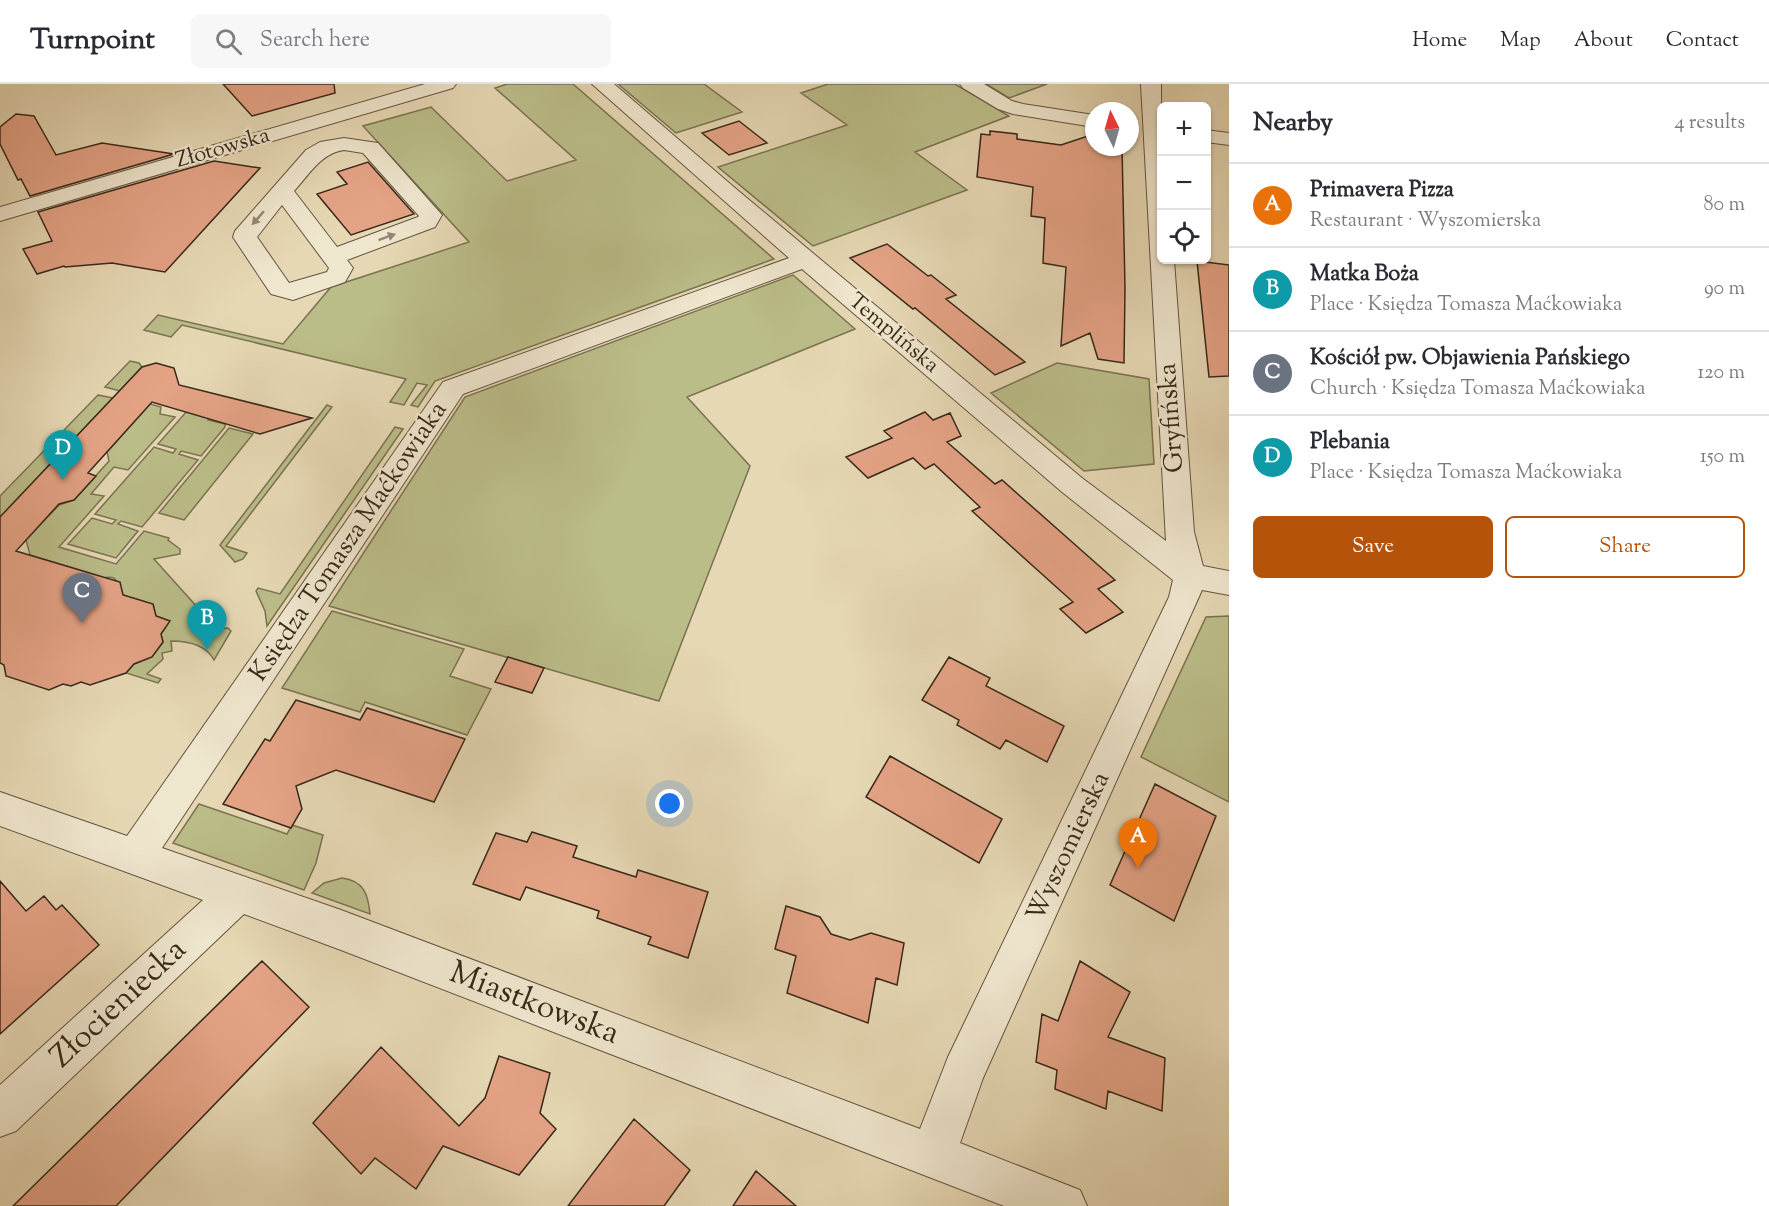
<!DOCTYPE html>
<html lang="en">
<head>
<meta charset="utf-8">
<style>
	body { margin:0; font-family:"Sorts Mill Goudy",serif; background:#f7f7f7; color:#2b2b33 }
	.controls { position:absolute; right:18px; top:18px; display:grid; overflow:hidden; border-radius:9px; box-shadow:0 2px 4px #0004 }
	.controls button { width:54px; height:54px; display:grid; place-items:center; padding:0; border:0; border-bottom:2px solid #e1e1e2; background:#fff; color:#2b2b33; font:30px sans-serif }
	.compass { position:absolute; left:1085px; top:18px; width:54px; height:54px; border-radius:50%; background:#fff; box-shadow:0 2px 4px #0004; rotate:355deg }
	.you { position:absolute; left:670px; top:720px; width:21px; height:21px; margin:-15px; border:4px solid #fff; border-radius:50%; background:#1a73e8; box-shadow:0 0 0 9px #1a73e833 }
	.badge { display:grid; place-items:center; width:39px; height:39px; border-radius:50%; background:#b45309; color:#fff; font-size:20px; font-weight:700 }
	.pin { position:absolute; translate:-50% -50px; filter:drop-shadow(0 2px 3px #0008) }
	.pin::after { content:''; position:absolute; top:32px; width:21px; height:18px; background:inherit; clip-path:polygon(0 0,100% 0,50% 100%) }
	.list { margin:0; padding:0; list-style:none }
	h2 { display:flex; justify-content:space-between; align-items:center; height:78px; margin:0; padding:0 24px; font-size:26px }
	h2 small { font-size:20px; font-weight:400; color:#7c7c81 }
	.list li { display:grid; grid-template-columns:39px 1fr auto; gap:18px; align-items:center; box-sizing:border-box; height:84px; padding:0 24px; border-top:2px solid #e1e1e2 }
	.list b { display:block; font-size:22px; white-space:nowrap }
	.list p { margin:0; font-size:20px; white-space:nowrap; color:#7c7c81 }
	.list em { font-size:20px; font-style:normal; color:#7c7c81 }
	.actions { display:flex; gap:12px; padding:18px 24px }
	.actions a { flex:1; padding:14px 0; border:2px solid #b45309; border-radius:9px; text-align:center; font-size:21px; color:#b45309 }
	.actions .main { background:#b45309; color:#fff }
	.icon { flex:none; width:33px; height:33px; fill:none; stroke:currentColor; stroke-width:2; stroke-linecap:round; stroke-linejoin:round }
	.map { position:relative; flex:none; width:1229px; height:1122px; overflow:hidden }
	header { display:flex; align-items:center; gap:36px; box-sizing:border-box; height:84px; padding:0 30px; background:#fff; border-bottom:2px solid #e1e1e2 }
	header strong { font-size:28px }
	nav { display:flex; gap:33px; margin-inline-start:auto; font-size:21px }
	.search { width:420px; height:54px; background:#f7f7f7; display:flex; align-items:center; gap:15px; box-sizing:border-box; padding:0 21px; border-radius:9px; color:#7c7c81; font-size:22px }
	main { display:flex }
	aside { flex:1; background:#fff }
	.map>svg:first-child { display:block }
	.green { fill:#bbbd89; stroke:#7a7252; stroke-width:1.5 }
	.building { fill:#e5a386; stroke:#38281a; stroke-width:1.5 }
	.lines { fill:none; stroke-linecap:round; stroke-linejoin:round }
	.minor-casing { stroke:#645440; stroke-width:2 }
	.minor { fill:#efe6ce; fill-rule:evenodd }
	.oneway { fill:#948774 }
	.labels { text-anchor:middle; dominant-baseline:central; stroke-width:5; stroke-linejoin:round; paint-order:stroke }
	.far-street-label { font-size:22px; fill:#38281a; stroke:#efe6ce }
	.street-label { font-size:26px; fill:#38281a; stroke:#efe6ce }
	.near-street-label { font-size:32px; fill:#38281a; stroke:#efe6ce }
</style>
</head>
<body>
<header>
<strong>Turnpoint</strong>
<div class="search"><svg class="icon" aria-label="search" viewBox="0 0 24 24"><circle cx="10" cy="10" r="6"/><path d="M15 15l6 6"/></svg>Search here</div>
<nav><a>Home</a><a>Map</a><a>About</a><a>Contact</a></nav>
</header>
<main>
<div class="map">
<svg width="1229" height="1122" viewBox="0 0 1229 1122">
	<rect width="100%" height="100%" fill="#e6d8b4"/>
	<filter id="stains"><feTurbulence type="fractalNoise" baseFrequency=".00333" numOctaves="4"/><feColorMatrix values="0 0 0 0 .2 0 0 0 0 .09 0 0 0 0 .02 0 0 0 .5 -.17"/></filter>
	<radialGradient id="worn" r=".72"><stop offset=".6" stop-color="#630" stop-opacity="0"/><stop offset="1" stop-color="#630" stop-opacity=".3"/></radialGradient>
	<path class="green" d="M507,0H573L774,175L435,297L418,323L411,321L427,301L417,299L404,321L390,318L406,295L182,241L171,253L144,246L158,231L283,260L331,203L469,158L363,42L431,23L507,97L576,76L495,4Z
		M618,0H704L742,28L676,49Z
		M828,0H955L1009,32L915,68L967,106L813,162L718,83L847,41L801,9Z
		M986,0H1047L1009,14Z
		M793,191L855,245L687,313L750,382L659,617L329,522L465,313Z
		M130,277L139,279L142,283L120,307L105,303Z
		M1057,279L1149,295L1154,380L1084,387L991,309Z
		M98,311L113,314L0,433V412Z
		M150,320L161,323L160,330L175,333L128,386L114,383L91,410L104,412L59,463L116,480L144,447L169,454L168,456L180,465V470L154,475L198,524L209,546L228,544L231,547L214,576C206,561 187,557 171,557L172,567L162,569L163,575L147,590L161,595L158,599L126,589L134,580L152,573L163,558L161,550L165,544L162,534L156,532L153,520L123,511C114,478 102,502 83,495L80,486L30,471L26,456L59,421L74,416L109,377L107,368Z
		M327,321L332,323L226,462L247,469L243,475L235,478L220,461Z
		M187,327L210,333L208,336L225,340V343L201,372L181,367L179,370L198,376L142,443L121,437L118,440L138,447L116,474L68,460L92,434L112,440L116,436L95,430L154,363L173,369L176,365L158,360Z
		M395,343L403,345L267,542L265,527L256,507L258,504L280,510Z
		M229,344L253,350L184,436L159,429Z
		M332,527L464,565L450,592L491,605L467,651L365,618L360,628L282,604Z
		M1229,532V718L1141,673L1206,533Z
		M199,720L287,750L292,741L323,751L316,779L304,806L173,759Z
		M342,794C364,797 368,810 370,830L312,809L324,799Z"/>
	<path class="building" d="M223,0H334L335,9L252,32Z
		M16,30L34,32L56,71L102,59L174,70L30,112L21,95L18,96L0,60V43Z
		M739,37L767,59L729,71L702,49Z
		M990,47L1017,50V55L1061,61L1094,50V63H1122L1125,204L1124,279L1098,275L1090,249L1061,262L1066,183L1043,179L1045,134L1031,132L1033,103L977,93L981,50L990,51Z
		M214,77L260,84L165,188L112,179L65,183L64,182L37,190L23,165L52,157L38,128Z
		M368,78L414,130L351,151L317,110L347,100L337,88Z
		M887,160L928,192L931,191L956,211L946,215L1025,278L995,291L915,224L913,225L850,174Z
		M1197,177L1229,181V292L1209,293Z
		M156,279L174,284L179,301L312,334L260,350L152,318L88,389L96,392L74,416L59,420L16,467L120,498L123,511L153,520L156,532L170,537L161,550L163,558L152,573L134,580L126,589L90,601L81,598L71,602L63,600L49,606L6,592L4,581L0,579V433L142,283Z
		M925,328L933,336L950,329L961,352L947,358L995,400L1002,396L1115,496L1098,505L1123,528L1086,549L1060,525L1073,518L972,427L980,423L934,380L925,385L913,374L868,394L846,373L892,354L884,347Z
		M508,573L544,584L532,609L495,598Z
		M949,573L990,594L986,602L1064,642L1047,678L1006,656L1000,665L957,641L959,636L922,616Z
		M296,616L360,636L367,624L465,655L434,718L336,686L296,702L302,725L291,744L223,720L265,655L270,657Z
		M890,672L1002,735L979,779L866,713Z
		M1155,700L1216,732L1174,837L1110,801Z
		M532,748L577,762L573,773L636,793L638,786L708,808L688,874L648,860L651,853L597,834L599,827L526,803L520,816L473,800L496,749L527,758Z
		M0,797L26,827L44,812L56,826L62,821L99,861L0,950Z
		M786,822L820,833L831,850L850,856L871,849L904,859L897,901L876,894L868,939L787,909L796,872L775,865Z
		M262,877L309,923L116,1122H13Z
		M1080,877L1130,908L1108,953L1165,974L1162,1027L1108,1007L1106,1025L1055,1005L1057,986L1036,978L1042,930L1058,937Z
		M381,963L459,1042L485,1014L499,972L550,989L540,1029L556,1045L519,1091L443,1062L416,1105L375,1074L361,1090L313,1039Z
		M634,1035L690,1086L664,1122H568Z
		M756,1087L796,1122H733Z"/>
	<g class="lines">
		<g class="minor-casing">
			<path id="minor" d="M425,0H456L453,4L0,137V123Z
				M592,0H614L735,104L1082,394L1166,457L1141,0H1161L1162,176H1174L1194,448L1203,482L1229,487V511L1202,506L983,994L960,1059L1080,1106L1087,1122H1004L341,866L244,830L16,1047L0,1053V1001L203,816L0,742V708L127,752L443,298L789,174ZM802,185L1062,408L1173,496L1169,513L948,973L920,1045L341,826L162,764L463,310Z
				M960,0H984L1012,17L1023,20L1094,31V43L1013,30L998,25L963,4Z
				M1206,46L1229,49V61L1206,58Z
				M344,54L378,59L442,131L435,143L347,176L353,184L345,198L293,216L271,210L233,153L235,147L306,66L320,58ZM344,66L363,69L419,132L418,133L337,163L294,107C309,91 321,69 344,66ZM282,121L329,184L327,188L289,199L257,153Z"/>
		</g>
		<use href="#minor" class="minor"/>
	</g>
	<defs><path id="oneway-solid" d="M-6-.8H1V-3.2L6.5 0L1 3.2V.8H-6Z" transform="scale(1.5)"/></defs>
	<g class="oneway">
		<use href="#oneway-solid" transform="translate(258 134) rotate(131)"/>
		<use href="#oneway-solid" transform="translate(387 153) rotate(-20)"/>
	</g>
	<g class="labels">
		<g class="far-street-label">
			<text transform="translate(223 65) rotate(-16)">Złotowska</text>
			<text transform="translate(893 250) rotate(40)">Templińska</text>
		</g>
		<g class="street-label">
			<text transform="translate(1172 334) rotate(-94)">Gryfińska</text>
			<text transform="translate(349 458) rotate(-56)">Księdza Tomasza Maćkowiaka</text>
			<text transform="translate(1069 763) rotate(-65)">Wyszomierska</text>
		</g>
		<g class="near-street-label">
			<text transform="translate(119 920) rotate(-43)">Złocieniecka</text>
			<text transform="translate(534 920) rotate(21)">Miastkowska</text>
		</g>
	</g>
	<rect width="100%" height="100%" filter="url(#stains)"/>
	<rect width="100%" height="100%" fill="url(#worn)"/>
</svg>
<div class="controls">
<button>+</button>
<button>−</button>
<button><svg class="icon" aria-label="locate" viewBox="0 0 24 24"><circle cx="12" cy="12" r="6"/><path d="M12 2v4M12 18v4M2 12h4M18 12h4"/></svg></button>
</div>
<svg class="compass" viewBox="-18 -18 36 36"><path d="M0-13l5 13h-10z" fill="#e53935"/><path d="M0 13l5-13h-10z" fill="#7c7c81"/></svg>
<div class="you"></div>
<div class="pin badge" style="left:1138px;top:784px;background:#e8710a">A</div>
<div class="pin badge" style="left:207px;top:566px;background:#0f9aa8">B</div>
<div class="pin badge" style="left:82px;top:539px;background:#6b7280">C</div>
<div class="pin badge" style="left:63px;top:396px;background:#0f9aa8">D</div>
</div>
<aside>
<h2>Nearby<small>4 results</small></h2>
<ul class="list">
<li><span class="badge" style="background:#e8710a">A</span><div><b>Primavera Pizza</b><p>Restaurant · Wyszomierska</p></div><em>80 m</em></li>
<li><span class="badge" style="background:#0f9aa8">B</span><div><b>Matka Boża</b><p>Place · Księdza Tomasza Maćkowiaka</p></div><em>90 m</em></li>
<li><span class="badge" style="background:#6b7280">C</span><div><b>Kościół pw. Objawienia Pańskiego</b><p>Church · Księdza Tomasza Maćkowiaka</p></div><em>120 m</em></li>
<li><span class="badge" style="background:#0f9aa8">D</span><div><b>Plebania</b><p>Place · Księdza Tomasza Maćkowiaka</p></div><em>150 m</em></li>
</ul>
<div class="actions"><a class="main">Save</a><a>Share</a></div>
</aside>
</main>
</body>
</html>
